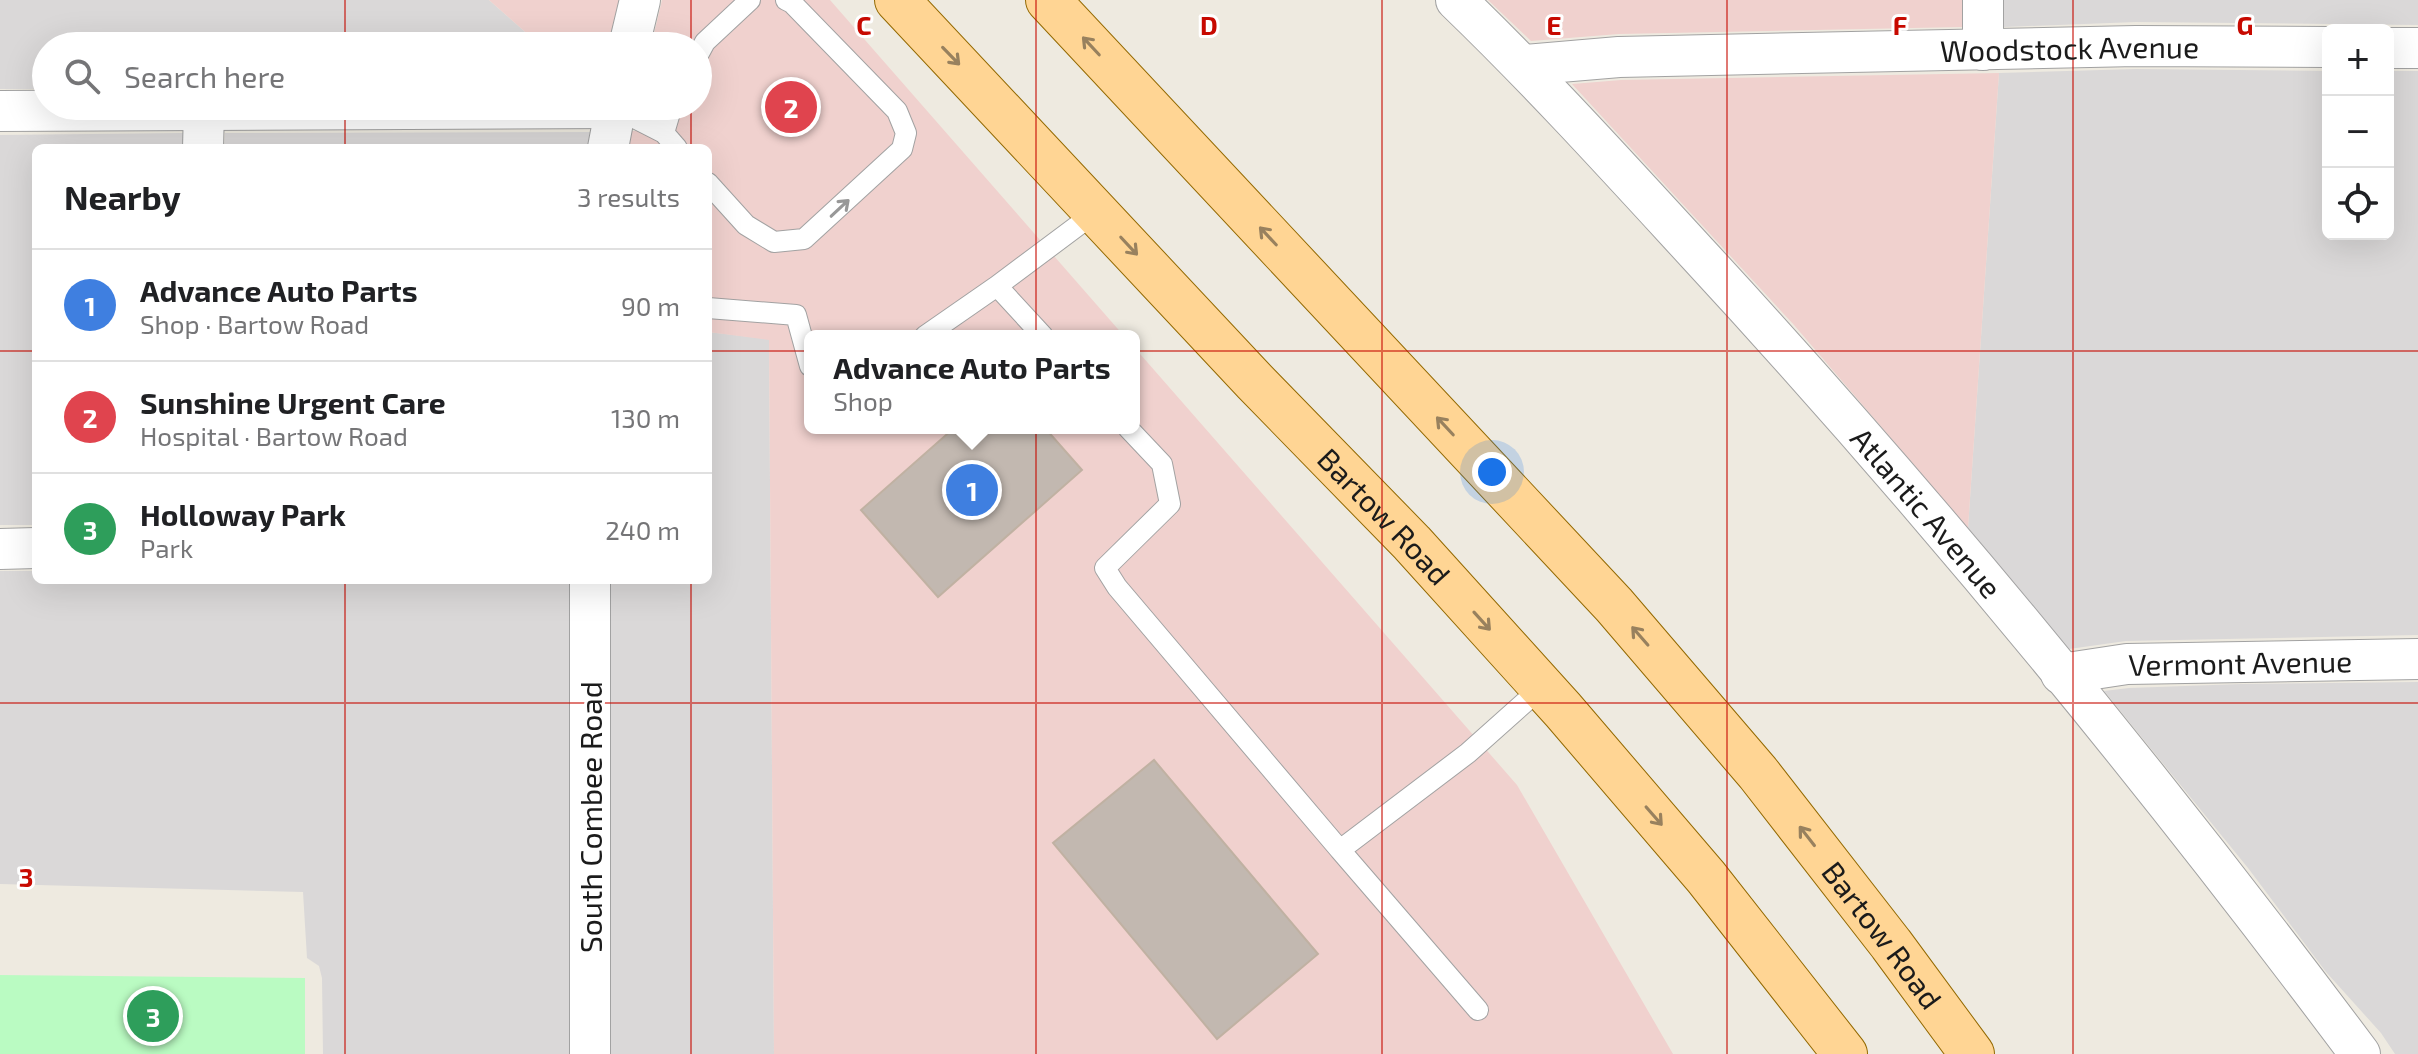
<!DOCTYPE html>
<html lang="en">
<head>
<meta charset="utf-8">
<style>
	body { margin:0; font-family:"Exo 2",sans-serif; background:#f2f2f2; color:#202124 }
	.controls { position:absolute; right:24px; top:24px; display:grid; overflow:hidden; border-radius:12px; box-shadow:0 8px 32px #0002 }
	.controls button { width:72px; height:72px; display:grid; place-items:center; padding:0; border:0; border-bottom:2px solid #e0e0e0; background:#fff; color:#202124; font:40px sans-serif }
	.you { position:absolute; left:1492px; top:472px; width:28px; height:28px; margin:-20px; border:6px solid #fff; border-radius:50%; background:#1a73e8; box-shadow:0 0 0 12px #1a73e833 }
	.badge { display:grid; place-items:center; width:52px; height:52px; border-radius:50%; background:#2563eb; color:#fff; font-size:26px; font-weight:700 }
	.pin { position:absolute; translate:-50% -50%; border:4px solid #fff; box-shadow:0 2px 8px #0006 }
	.popup { position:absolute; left:804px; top:330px; width:336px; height:104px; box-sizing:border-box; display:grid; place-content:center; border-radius:12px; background:#fff; filter:drop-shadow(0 2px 6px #0005); font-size:26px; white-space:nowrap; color:#757577 }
	.popup b { font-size:30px; color:#202124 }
	.popup::after { content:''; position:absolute; left:50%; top:100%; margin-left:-16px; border:16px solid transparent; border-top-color:#fff }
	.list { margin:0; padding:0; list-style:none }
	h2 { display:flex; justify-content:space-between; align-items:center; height:104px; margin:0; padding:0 32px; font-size:34px }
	h2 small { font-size:26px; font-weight:400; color:#757577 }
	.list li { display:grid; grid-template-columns:52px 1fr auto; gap:24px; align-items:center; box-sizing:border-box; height:112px; padding:0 32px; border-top:2px solid #e0e0e0 }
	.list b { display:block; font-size:30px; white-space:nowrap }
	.list p { margin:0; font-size:26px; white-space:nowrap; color:#757577 }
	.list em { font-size:26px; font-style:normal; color:#757577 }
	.icon { flex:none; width:44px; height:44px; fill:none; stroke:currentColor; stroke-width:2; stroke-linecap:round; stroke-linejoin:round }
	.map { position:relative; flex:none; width:2418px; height:1054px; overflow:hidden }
	.search { position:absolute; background:#fff; box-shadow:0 8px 32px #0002; left:32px; top:32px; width:680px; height:88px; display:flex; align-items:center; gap:20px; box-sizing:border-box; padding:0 28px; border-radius:44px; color:#757577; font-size:30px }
	.panel { position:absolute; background:#fff; box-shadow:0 8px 32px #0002; left:32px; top:144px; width:680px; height:440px; border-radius:12px }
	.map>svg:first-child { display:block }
	.residential { fill:#dad8d8 }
	.commercial { fill:#f0d1ce }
	.park { fill:#bafbc2 }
	.building { fill:#c2b8b0; stroke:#c0b1a2; stroke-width:2 }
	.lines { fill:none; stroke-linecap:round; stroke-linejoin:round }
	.service-casing { stroke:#a2a2a2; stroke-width:22 }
	.minor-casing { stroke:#a2a2a2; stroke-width:42 }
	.primary-casing { stroke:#936900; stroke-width:46 }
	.service { stroke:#fff; stroke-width:20 }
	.minor { stroke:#fff; stroke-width:40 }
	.primary { stroke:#ffd594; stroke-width:44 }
	.oneway { stroke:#98815e }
	.oneway2 { stroke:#989898 }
	.grid { fill:none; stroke:#c70900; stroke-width:2; stroke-opacity:0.55 }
	.labels { text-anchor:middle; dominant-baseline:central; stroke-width:6; stroke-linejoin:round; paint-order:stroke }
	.street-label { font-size:30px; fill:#1b1b1b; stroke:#fff }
	.grid-label { font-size:26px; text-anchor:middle; font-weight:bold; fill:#c70900; stroke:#fff; stroke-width:6; stroke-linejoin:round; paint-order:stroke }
</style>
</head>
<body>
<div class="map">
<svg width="2418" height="1054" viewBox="0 0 2418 1054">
	<rect width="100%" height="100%" fill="#eeeae0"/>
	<path class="residential" d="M0,0H489L541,46H46V89H0Z
		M2004,0H2418V25L2136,22L2004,27Z
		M2136,69L2328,71V234H2388V71H2418V635L2126,641L2069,649L1968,528L1999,73Z
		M590,132L587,148H224L225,133Z
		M183,133V148H36V525H0V135Z
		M708,332L769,339L774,1054H611L610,580H708Z
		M0,571H36V580H569L570,1054H323L322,978L319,966L307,958L303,892L0,884Z
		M2418,682V1054H2395L2381,1033L2326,972L2248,868L2104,691L2129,688L2241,684Z"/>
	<path class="commercial" d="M489,0H619L608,46H541Z
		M662,0H830L1124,336H810V428H1134V347L1517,785L1673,1054H774L769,340L708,332V148H629L632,131H636L637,106H698V46H651Z
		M1488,0H1962V27L1619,34L1531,41Z
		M1999,73L1968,528L1794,325L1572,84L1621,80Z"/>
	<path class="park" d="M0,975L305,978V1054H0Z"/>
	<path class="building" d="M954,428H1045L1082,470L938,597L861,510Z
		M1154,760L1318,954L1217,1039L1053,843Z"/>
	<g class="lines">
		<g class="service-casing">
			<path id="service" d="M698,55L705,42L750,0
				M615,108L664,133L677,148
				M664,133L672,106
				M708,183L746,225L774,242L804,239L902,149L906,133L897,111L792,3L786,0
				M708,308L796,315L810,366
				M925,336L997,286
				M1043,336L997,286L1096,212
				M1128,428L1162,464L1170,504L1105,568L1117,587L1340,850L1468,753L1542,687
				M1340,850L1478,1010"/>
		</g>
		<g class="minor-casing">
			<g id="minor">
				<path id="s1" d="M1456,0C1540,81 1618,167 1697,253C1932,507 2153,777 2360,1054"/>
				<path d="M1983,0V50"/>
				<path d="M629,46L640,0"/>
				<path d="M2388,48H2418"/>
				<path id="s2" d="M1524,65L1619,57L2136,46L2328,47"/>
				<path d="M0,111L615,108"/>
				<path d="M203,148L204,110"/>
				<path d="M608,148L616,106"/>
				<path d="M0,549L36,548"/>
				<path d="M590,580V1054"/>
				<path id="s3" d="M2061,674L2127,664L2418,659"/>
			</g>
		</g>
		<g class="primary-casing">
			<g id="primary">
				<path id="s4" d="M897,0L1255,382L1412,543L1563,710L1706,877L1845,1054"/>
				<path id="s5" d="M1048,0L1614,605L1758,773L1891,944L1972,1054"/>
			</g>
		</g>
		<use href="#service" class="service"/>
		<use href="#minor" class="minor"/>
		<use href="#primary" class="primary"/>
	</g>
	<defs><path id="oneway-shaft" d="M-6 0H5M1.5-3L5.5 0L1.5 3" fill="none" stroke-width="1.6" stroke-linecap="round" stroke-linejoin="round" transform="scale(2)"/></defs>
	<g class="oneway">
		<use href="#oneway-shaft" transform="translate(1091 46) rotate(-133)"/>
		<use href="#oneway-shaft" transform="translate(951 56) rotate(46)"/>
		<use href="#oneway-shaft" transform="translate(1268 236) rotate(-133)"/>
		<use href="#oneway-shaft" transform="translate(1129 246) rotate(47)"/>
		<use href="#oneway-shaft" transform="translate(1445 426) rotate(-133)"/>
		<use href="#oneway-shaft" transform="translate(1482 621) rotate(48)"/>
		<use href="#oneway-shaft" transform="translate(1640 636) rotate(-131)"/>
		<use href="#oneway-shaft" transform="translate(1654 816) rotate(49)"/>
		<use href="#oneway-shaft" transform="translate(1807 836) rotate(-128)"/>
	</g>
	<use class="oneway2" href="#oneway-shaft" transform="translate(840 208) rotate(-43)"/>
	<path class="grid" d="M345,0V46M691,0V46M1036,0V1054M1382,0V1054M1727,0V1054M2073,0V1054M345,106V148M691,106V148M0,351H36M708,351H2418M345,580V1054M691,580V1054M0,703H2418"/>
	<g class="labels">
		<g class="street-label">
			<text stroke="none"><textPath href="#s2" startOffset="546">Woodstock Avenue</textPath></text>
			<text stroke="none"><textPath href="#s1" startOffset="696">Atlantic Avenue</textPath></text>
			<text stroke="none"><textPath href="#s4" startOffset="710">Bartow Road</textPath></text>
			<text stroke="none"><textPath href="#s3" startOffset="180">Vermont Avenue</textPath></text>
			<text transform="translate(590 817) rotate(-90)">South Combee Road</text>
			<text stroke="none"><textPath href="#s5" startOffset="1254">Bartow Road</textPath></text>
		</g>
	</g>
	<g class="grid-label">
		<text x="864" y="35">C</text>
		<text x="1209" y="35">D</text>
		<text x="1554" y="35">E</text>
		<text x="1900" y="35">F</text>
		<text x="2245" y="35">G</text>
		<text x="26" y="887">3</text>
	</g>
</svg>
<div class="controls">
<button>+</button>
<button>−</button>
<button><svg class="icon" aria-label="locate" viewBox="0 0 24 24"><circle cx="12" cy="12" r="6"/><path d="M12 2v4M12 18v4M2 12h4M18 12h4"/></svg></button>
</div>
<div class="you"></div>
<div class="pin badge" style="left:972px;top:490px;background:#3f7fe0">1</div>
<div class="popup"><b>Advance Auto Parts</b>Shop</div>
<div class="pin badge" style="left:791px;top:107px;background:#e0444e">2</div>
<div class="pin badge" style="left:153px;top:1016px;background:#2e9e5b">3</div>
<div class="search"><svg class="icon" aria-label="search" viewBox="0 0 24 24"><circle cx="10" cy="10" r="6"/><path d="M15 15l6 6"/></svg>Search here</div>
<section class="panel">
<h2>Nearby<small>3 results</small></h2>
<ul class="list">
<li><span class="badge" style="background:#3f7fe0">1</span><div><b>Advance Auto Parts</b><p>Shop · Bartow Road</p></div><em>90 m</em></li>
<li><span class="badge" style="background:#e0444e">2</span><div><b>Sunshine Urgent Care</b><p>Hospital · Bartow Road</p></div><em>130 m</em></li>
<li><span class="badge" style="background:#2e9e5b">3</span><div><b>Holloway Park</b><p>Park</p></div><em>240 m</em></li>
</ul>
</section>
</div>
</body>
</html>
